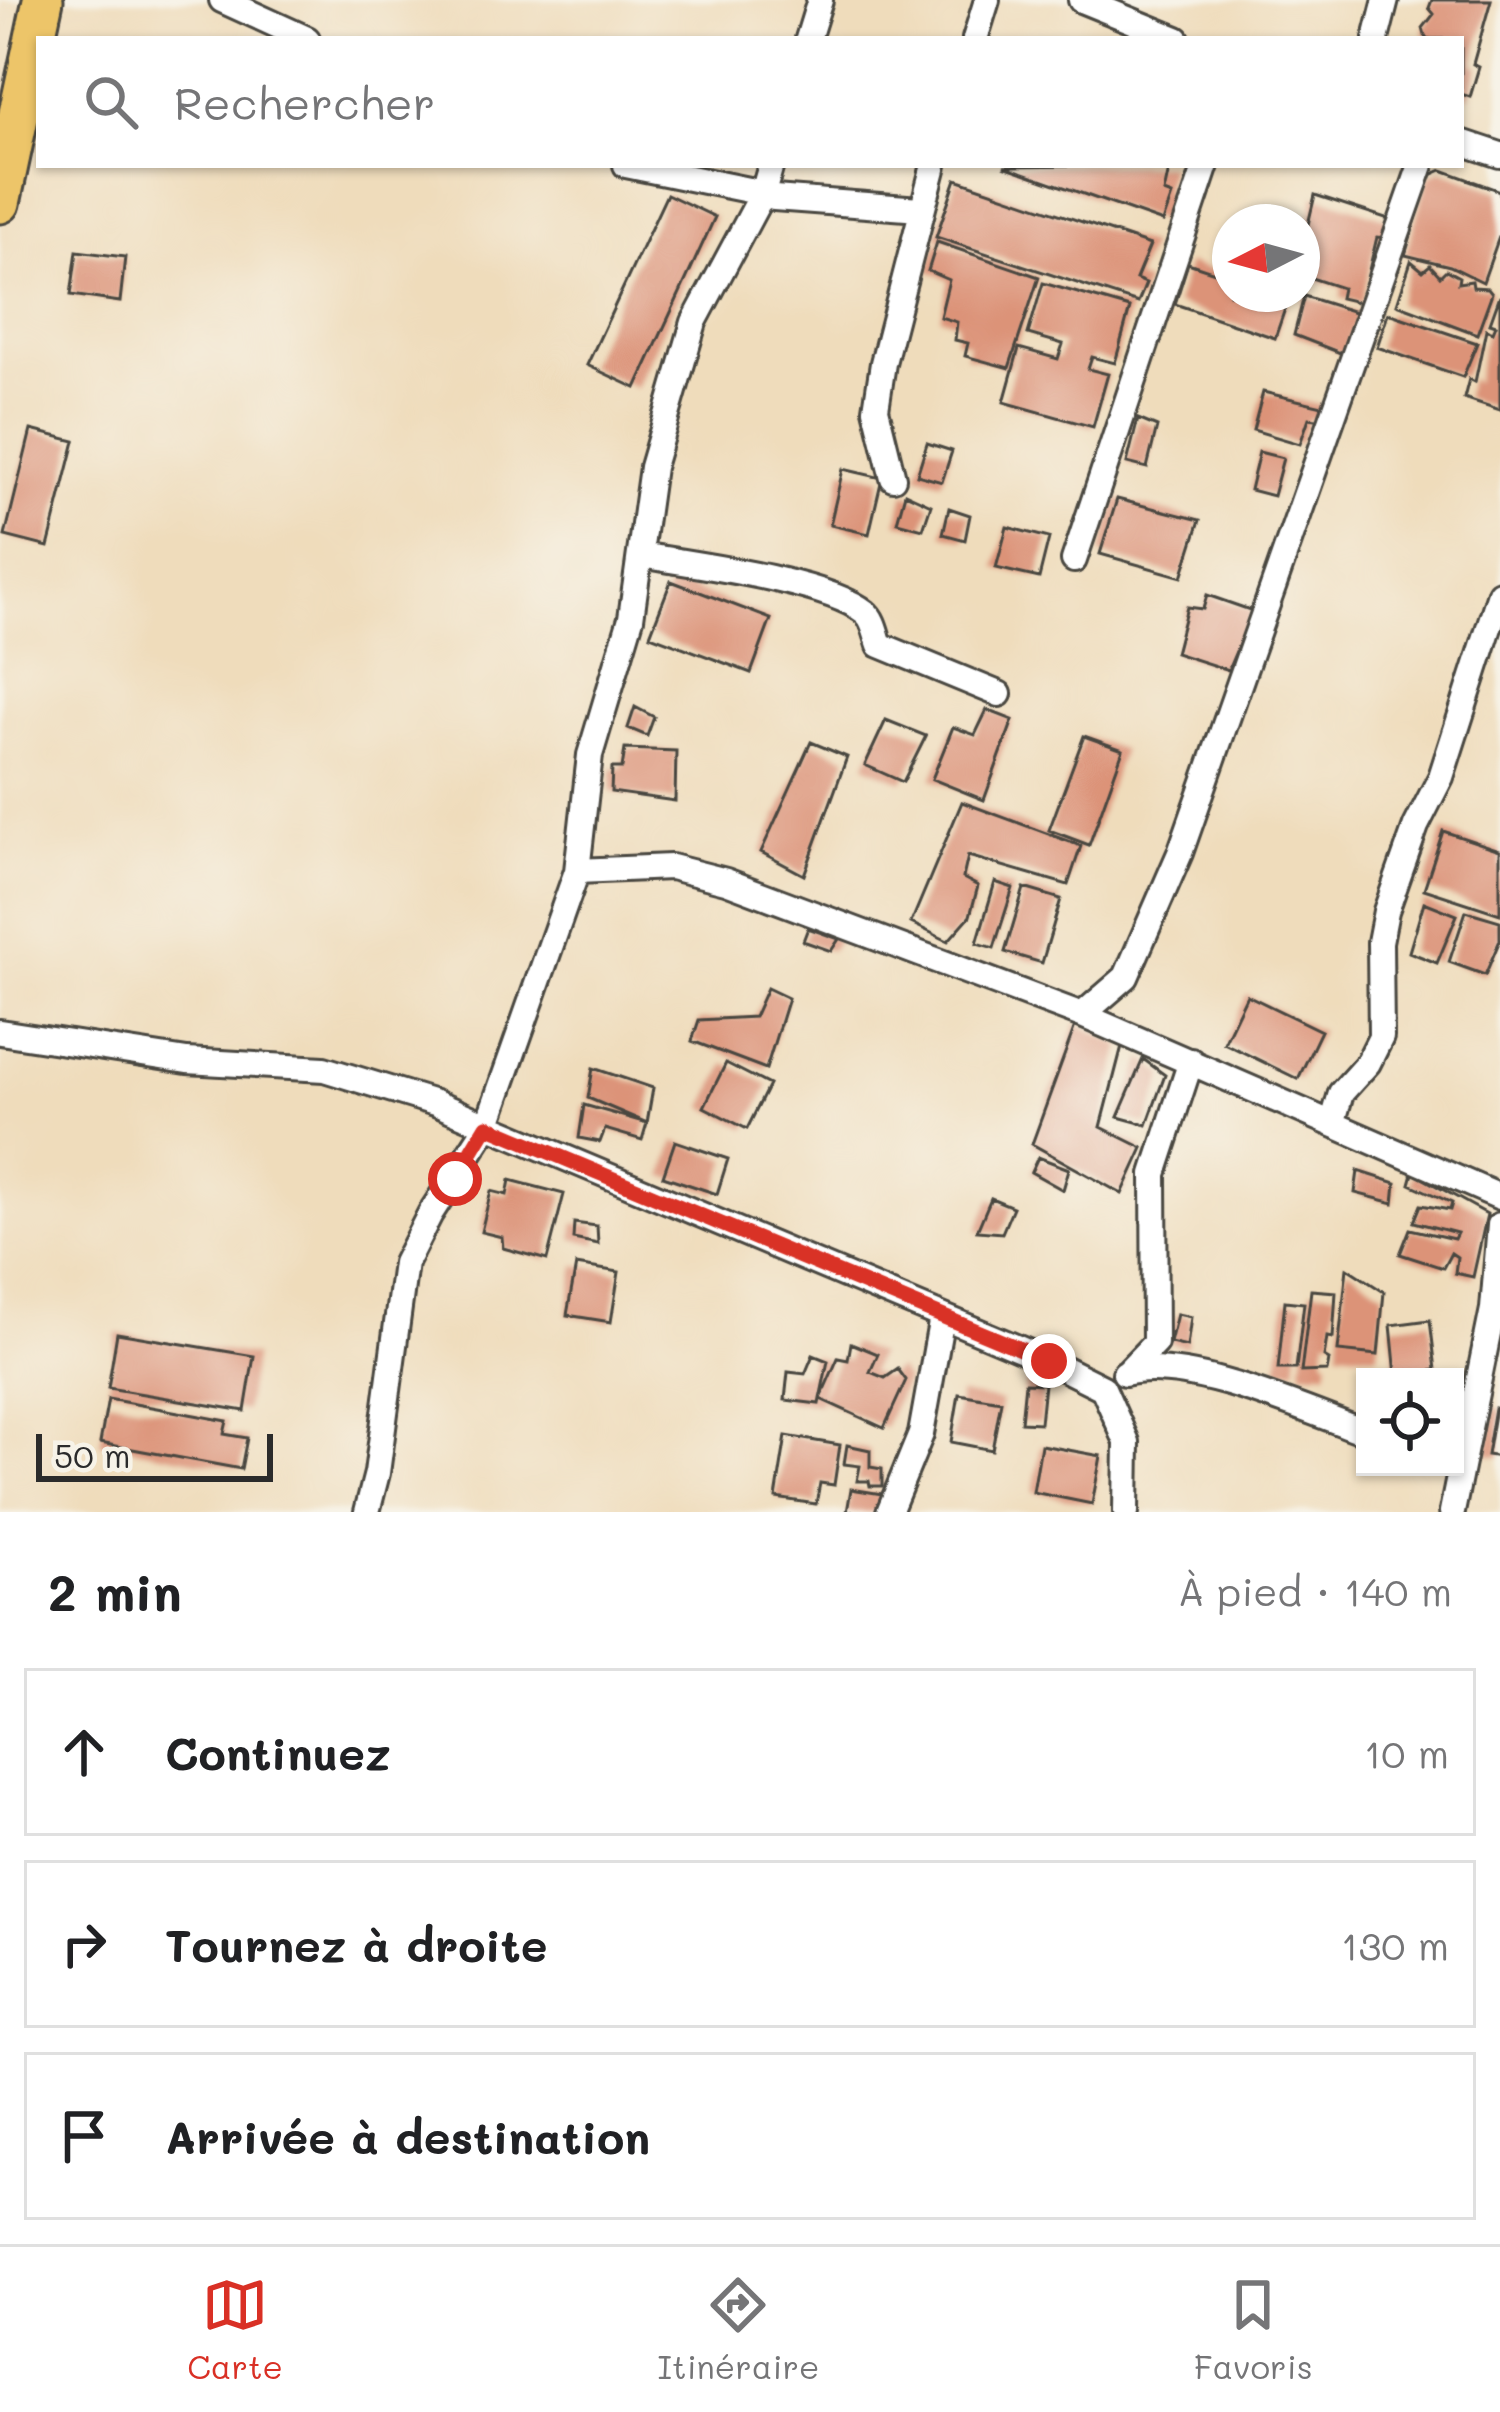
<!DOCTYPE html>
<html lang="fr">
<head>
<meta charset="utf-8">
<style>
	body { margin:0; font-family:Mali,sans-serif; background:#f2f2f2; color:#202124 }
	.controls { position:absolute; right:36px; bottom:36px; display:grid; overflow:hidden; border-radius:0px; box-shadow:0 3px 9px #0004 }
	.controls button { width:108px; height:108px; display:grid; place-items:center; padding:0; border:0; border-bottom:3px solid #e0e0e0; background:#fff; color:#202124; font:60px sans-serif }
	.compass { position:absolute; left:1212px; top:204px; width:108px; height:108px; border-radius:50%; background:#fff; box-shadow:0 3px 9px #0004; rotate:264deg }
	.scale { position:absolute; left:36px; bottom:30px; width:237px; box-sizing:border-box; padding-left:12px; border:6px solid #2b2b2b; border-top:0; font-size:33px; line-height:42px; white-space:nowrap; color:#2b2b2b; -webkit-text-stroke:9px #f7f3e8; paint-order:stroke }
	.stop { position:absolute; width:36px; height:36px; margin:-27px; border:9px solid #d93025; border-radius:50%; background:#fff }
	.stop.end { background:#d93025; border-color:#fff; box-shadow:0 3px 12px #0008 }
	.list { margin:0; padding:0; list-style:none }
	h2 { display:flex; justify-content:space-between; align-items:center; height:156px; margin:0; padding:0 48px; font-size:51px }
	h2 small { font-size:39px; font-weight:400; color:#757577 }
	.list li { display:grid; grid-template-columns:78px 1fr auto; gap:36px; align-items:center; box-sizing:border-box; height:168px; margin:0 24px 24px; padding:0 24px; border:3px solid #e0e0e0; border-radius:0px }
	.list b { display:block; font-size:45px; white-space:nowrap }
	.list em { font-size:39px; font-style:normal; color:#757577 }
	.icon { flex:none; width:66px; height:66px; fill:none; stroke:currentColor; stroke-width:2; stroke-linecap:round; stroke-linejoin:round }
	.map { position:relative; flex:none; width:1500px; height:1512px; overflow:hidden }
	.search { position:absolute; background:#fff; box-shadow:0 3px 9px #0004; left:36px; right:36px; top:36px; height:132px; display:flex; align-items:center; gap:30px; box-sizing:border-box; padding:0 42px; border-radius:0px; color:#757577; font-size:45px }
	.sheet { height:732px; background:#fff }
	nav { display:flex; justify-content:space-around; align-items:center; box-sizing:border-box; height:168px; border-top:3px solid #e0e0e0; background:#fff; font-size:33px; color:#757577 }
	nav a { display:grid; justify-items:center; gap:6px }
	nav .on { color:#d93025 }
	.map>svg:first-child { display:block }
	.building { fill:#dc9378 }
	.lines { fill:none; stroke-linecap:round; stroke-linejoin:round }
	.street-casing { stroke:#484641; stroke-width:30 }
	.primary-casing { stroke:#484641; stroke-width:45 }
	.street { stroke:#fff; stroke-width:24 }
	.primary { stroke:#edc569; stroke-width:39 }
	.route { stroke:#d93025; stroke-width:15 }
</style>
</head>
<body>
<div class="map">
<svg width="1500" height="1512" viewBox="0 0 1500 1512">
	<rect width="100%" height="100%" fill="#f7f3e8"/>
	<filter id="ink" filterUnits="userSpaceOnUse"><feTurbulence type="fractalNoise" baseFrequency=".00833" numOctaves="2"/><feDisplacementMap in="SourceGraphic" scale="24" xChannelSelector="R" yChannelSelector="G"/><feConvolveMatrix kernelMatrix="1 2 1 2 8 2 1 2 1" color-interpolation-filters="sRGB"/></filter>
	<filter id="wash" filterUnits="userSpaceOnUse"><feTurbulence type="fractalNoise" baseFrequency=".004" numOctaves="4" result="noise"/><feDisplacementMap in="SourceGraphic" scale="48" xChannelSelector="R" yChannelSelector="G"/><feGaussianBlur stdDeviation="2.7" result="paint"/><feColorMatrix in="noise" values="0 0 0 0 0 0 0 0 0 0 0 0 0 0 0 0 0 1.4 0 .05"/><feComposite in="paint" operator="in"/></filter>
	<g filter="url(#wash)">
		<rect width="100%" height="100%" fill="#efdcbb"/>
		<g id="blocks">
			<path class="building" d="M1432,0H1491L1473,64L1479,67L1470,97L1461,94V39H1426L1423,28L1434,14L1429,8Z
				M1087,165H1170L1164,193L1172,196L1163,222L1004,166Z
				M1442,170L1500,191V234L1483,282L1450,266L1405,255L1429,176Z
				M956,179L1150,245L1136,279L1146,283L1138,303L936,237Z
				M667,194L715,217L636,388L587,365Z
				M1315,195L1389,219L1387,238L1377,237L1361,303L1340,298L1342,288L1302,275V250Z
				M937,242L1039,277L1009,368L965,356L968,343L955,340L957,322L940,317L949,280L928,271Z
				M77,251L125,257L120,302L71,295Z
				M1411,261L1423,271L1430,265L1440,276L1446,270L1459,277L1458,283L1472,281L1473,287L1488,288L1492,293L1477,334L1397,304Z
				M1188,263L1230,277V294L1289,297L1275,338L1175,304Z
				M1043,283L1130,308L1115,363L1092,357L1088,369L1108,374L1093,427L1004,402L1019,348L1058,359L1063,344L1028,334Z
				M1500,295V410L1464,398L1469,379L1475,382L1486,329L1493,332L1496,325L1490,323Z
				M1304,296L1358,313L1343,354L1294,335Z
				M1388,313L1477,343L1463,377L1377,347Z
				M1263,392L1327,407L1324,420L1309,418L1300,444L1253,430Z
				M1138,419L1157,427L1147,468L1127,463Z
				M31,430L75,441L48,547L5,536Z
				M927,443L952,451L942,482L917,475Z
				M1259,452L1283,458L1273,496L1250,490Z
				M843,469L882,478L869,534L830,525Z
				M905,493L931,505L923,529L897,522Z
				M1117,499L1200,520L1182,577L1100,554Z
				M949,508L970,515L965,540L943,534Z
				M1007,527L1049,538L1039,578L996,568Z
				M671,581L771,619L751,673L650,635Z
				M1207,595L1253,611L1228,670L1175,653L1187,607L1203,609Z
				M635,707L654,717L647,736L628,728Z
				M987,710L1013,720L984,800L932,779L953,727L975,735Z
				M886,720L926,736L903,782L865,765Z
				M1084,736L1123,750L1089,845L1049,830Z
				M811,742L847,757L804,875L761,852Z
				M625,749L676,751L675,801L611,792L612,768H622Z
				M962,802L1081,846L1068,885L968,856L963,878L978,886L970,916L948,941L911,923Z
				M1443,831L1500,850V914L1424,889Z
				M995,882L1013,888L994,948L977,943Z
				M1024,888L1061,899L1042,963L1005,952Z
				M1424,902L1457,915L1437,963L1409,952Z
				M1466,911L1500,921V940L1485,975L1449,962Z
				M808,928L839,939L831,951L803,941Z
				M767,988L788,998L766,1069L692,1041L699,1020L754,1017Z
				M1247,995L1321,1031L1298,1079L1224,1043Z
				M1076,1023L1122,1046L1101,1127L1143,1148L1122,1194L1032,1144Z
				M1143,1059L1165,1075L1147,1125L1118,1117Z
				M726,1063L769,1085L747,1129L704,1107Z
				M593,1068L653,1088L647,1123L642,1140L605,1129L600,1142L579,1138L584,1105L647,1123L588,1098Z
				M675,1141L728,1159L717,1194L663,1176Z
				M1038,1157L1069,1169L1063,1190L1031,1172Z
				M1358,1171L1396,1183L1394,1203L1355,1193Z
				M1413,1173L1487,1214L1473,1277L1455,1273L1457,1257L1451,1253L1443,1268L1400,1254L1410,1229L1454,1239L1457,1233L1414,1222L1421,1205L1450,1210L1452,1203L1410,1184Z
				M510,1180L564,1194L547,1260L503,1248L502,1237L481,1232L491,1191L507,1195Z
				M991,1198L1013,1207L1002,1233L977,1231Z
				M574,1223L597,1226L598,1244L573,1239Z
				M576,1265L619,1272L611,1322L567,1315Z
				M1347,1268L1384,1292L1378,1355L1338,1351Z
				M1311,1290L1336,1292L1333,1338L1327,1337L1324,1357L1329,1360L1327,1371L1301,1372Z
				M1285,1301L1304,1303L1296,1369H1278Z
				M1177,1314L1191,1317L1187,1347L1170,1343Z
				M1430,1320L1436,1370L1396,1375L1391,1325Z
				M117,1333L254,1356L245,1411L108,1388Z
				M851,1343L878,1354L870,1372L885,1378L898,1369L906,1380L884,1428L820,1399L819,1404L785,1400L788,1372L805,1374L813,1355L828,1361L820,1399L838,1358L848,1360Z
				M1025,1383L1044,1384L1040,1423L1021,1422Z
				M959,1394L1001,1401L992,1450L951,1442Z
				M108,1399L227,1421L224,1434L247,1438L241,1469L100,1443Z
				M1495,1408L1500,1409V1457L1487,1455Z
				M786,1436L840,1445L834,1485L820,1483L816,1504L776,1498Z
				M847,1445L870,1450V1467L882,1469V1486H870L869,1481H857L860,1466L844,1464Z
				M1041,1445L1101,1456L1092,1504L1033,1492Z
				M851,1489L882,1494L878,1512H847Z"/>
		</g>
	</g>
	<g filter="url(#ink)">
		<use href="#blocks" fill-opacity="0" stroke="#484641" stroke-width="3"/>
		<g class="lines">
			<g class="street-casing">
				<path id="street" d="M222,0L307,39
					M1081,0L1177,39
					M808,39L820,0
					M975,39L987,0
					M1376,39L1386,0
					M1461,142L1500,155
					M626,165L763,193L774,198L920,209
					M893,478L876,409L883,363L934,165
					M640,555C692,564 827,581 865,612C874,619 876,634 880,645L999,694
					M1074,560L1206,165
					M577,871L671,867L726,881L1082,1015L1500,1197
					M1082,1015L1126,977L1180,853L1421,165
					M0,1032L187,1061L324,1069L435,1103L1049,1361L1103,1388L1127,1442L1126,1512
					M1333,1121L1341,1093L1368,1063L1381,1037L1380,942L1386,911L1416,826L1441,777L1500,593
					M1128,1371L1155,1343L1154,1174L1191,1061
					M1125,1373C1187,1357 1304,1410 1365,1432
					M367,1512L377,1473L405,1263L430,1214L487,1126L577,871L590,755L631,618L652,467L694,322L763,193L771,165
					M889,1512L921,1434L942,1317
					M1452,1512L1493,1309L1500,1225"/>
			</g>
			<g class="primary-casing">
				<path id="primary" d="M0,203L43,0"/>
			</g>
			<use href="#street" class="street"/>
			<use href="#primary" class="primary"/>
		</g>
	</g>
	<g class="lines" filter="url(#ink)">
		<path class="route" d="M455,1179L487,1126L1049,1361"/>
	</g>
</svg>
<div class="controls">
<button><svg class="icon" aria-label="locate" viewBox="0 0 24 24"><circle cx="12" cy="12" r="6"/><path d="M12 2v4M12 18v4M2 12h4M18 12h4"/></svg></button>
</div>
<svg class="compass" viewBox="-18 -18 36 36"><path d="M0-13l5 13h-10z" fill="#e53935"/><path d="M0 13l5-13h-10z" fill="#757577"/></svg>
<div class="scale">50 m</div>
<div class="stop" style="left:455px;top:1179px"></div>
<div class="stop end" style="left:1049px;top:1361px"></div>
<div class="search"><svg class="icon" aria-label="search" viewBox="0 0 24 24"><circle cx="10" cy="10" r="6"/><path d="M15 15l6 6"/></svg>Rechercher</div>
</div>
<section class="sheet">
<h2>2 min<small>À pied · 140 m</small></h2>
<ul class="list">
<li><svg class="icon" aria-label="ahead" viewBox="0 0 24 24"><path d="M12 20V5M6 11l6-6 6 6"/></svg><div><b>Continuez</b></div><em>10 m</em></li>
<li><svg class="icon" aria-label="right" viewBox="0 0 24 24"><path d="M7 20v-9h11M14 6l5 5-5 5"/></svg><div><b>Tournez à droite</b></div><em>130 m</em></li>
<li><svg class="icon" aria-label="arrive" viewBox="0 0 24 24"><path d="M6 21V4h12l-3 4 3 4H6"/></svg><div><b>Arrivée à destination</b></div></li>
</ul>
</section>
<nav>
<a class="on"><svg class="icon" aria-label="map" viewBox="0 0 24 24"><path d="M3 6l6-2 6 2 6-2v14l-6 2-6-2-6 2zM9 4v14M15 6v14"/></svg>Carte</a>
<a><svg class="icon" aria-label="directions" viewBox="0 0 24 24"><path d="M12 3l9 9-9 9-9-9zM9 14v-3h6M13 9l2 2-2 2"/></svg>Itinéraire</a>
<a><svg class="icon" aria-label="saved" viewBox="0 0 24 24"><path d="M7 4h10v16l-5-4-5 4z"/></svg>Favoris</a>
</nav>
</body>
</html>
